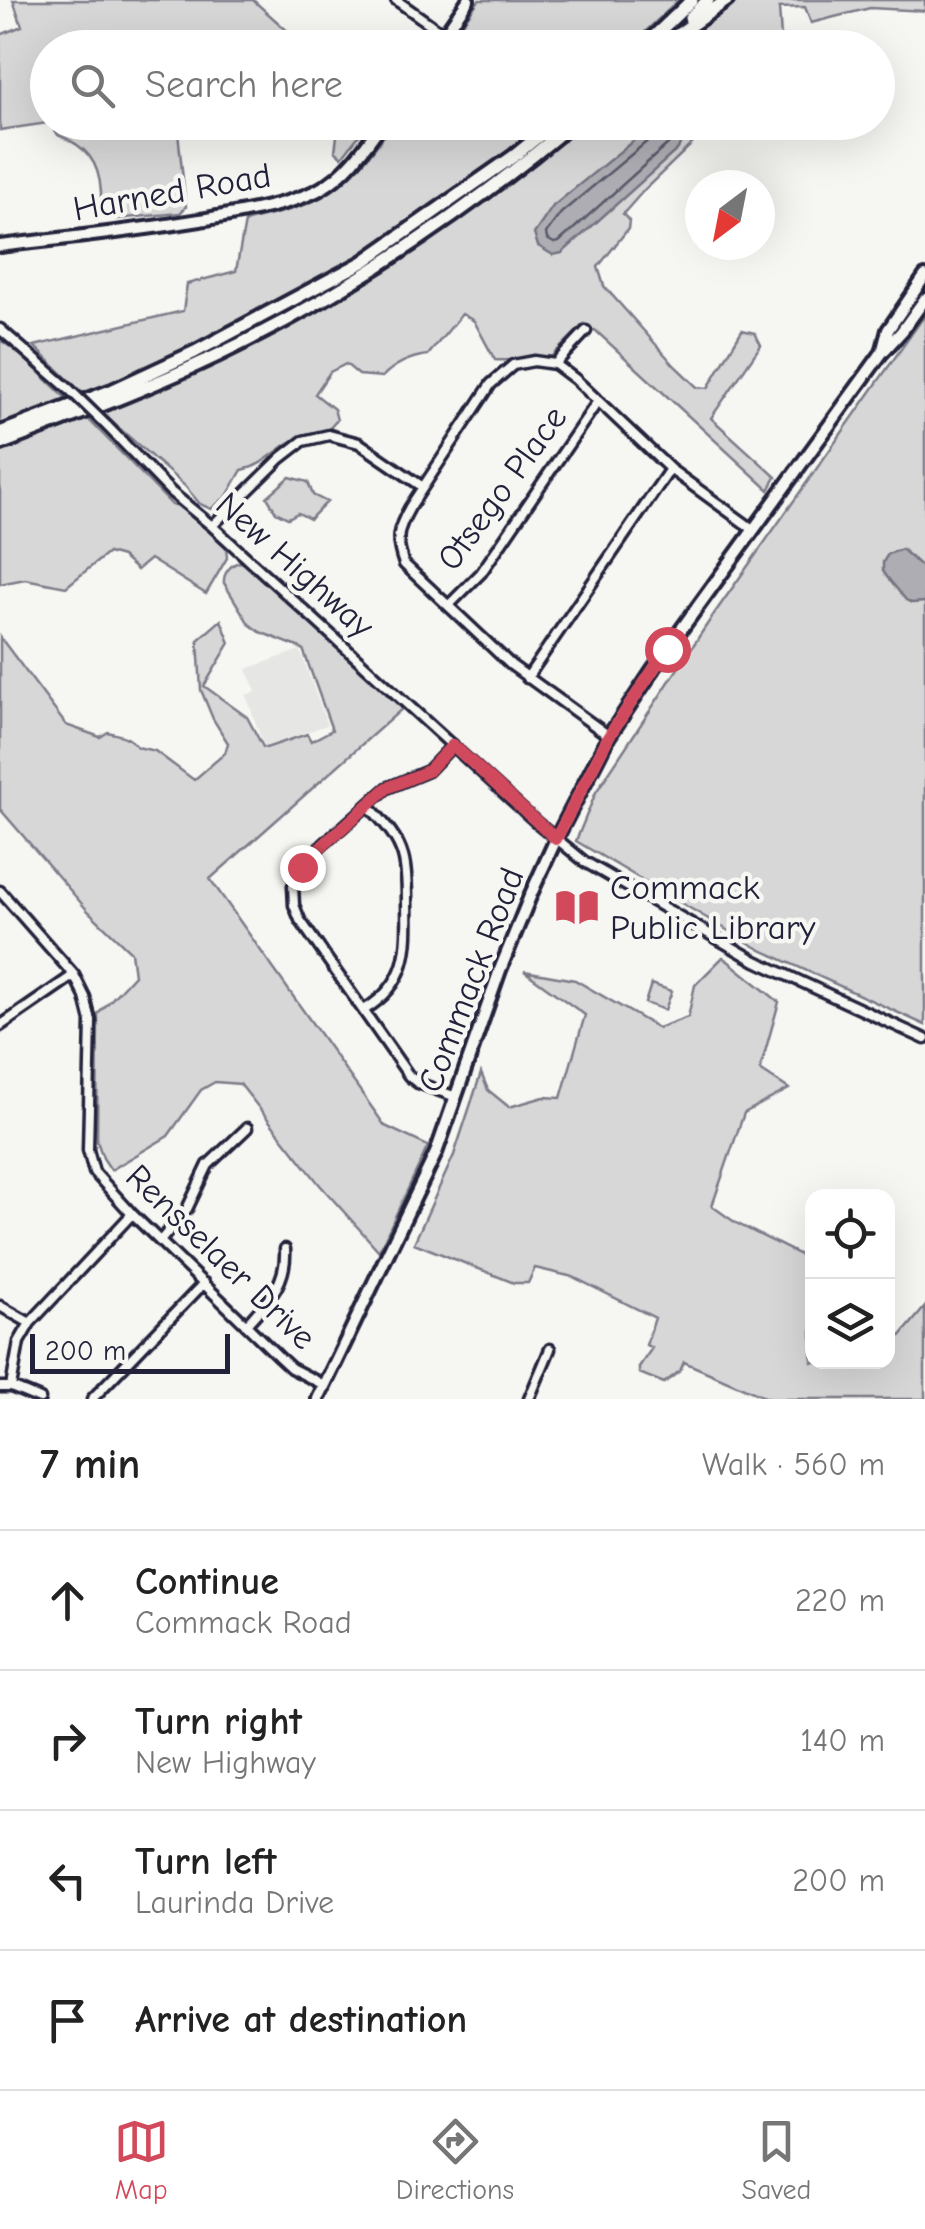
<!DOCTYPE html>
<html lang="en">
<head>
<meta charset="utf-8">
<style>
	body { margin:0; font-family:"Comic Neue",sans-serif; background:#f6f6f6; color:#222 }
	.controls { position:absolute; right:30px; bottom:30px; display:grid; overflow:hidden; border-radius:20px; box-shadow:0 10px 40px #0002 }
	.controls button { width:90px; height:90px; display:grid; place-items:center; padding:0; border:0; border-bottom:2px solid #e0e0e0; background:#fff; color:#222; font:50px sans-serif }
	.compass { position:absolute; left:685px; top:170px; width:90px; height:90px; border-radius:50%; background:#fff; box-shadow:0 10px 40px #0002; rotate:212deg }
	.scale { position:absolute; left:30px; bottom:25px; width:200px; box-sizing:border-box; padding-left:10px; border:5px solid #22223b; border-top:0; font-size:28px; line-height:35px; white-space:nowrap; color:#22223b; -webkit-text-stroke:8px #f6f6f2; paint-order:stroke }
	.stop { position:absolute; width:30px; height:30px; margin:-22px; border:8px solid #d1495b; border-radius:50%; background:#fff }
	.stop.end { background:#d1495b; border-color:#fff; box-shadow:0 2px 10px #0008 }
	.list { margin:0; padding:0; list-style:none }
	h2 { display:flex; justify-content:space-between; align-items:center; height:130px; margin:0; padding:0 40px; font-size:42px }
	h2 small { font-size:32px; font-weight:400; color:#767676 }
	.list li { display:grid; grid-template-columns:65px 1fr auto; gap:30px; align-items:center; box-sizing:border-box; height:140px; padding:0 40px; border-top:2px solid #e0e0e0 }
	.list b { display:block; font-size:38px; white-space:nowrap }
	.list p { margin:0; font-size:32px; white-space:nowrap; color:#767676 }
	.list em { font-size:32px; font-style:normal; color:#767676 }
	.icon { flex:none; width:55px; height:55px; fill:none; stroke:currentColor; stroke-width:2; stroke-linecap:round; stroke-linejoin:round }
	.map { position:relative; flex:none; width:925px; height:1399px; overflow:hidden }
	.search { position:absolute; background:#fff; box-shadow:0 10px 40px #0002; left:30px; right:30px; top:30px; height:110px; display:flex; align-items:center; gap:25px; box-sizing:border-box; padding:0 35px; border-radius:55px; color:#767676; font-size:38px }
	.sheet { height:690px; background:#fff }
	nav { display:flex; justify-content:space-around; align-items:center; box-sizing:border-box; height:140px; border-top:2px solid #e0e0e0; background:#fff; font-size:28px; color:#767676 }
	nav a { display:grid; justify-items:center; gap:5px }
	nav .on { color:#d1495b }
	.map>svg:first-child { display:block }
	.built { fill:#e6e6e4 }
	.green { fill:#d7d7d7; stroke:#7c7c89; stroke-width:2.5 }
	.water { fill:#adadb3; stroke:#757583; stroke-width:2.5 }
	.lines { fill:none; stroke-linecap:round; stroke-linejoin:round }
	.shore { stroke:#5a5a6b; stroke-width:2.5 }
	.minor-casing { stroke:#22223b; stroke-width:15 }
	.major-casing { stroke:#22223b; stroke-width:18 }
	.highway-casing { stroke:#22223b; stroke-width:19 }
	.minor { stroke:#f6f6f2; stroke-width:8 }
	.major { stroke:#f6f6f2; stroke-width:10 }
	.highway { stroke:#f6f6f2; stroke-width:11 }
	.minor-bridge-casing { stroke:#22223b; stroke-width:15; stroke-linecap:butt }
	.minor-bridge { stroke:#f6f6f2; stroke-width:8 }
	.route { stroke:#d1495b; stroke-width:12 }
	.labels { text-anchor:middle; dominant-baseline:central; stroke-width:9; stroke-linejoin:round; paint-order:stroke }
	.street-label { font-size:35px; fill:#22223b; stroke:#f6f6f2 }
	.poi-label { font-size:35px; fill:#22223b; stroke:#f6f6f2; text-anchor:start }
</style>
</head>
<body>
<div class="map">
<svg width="925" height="1399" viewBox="0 0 925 1399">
	<rect width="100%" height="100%" fill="#f6f6f2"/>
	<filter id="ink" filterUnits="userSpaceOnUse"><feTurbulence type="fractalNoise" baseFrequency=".01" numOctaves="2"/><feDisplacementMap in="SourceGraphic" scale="20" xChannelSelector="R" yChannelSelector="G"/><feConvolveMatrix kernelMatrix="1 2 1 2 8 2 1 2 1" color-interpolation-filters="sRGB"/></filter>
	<g filter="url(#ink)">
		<path class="built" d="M300,650L327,725L264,747L246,695L256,692L247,669Z"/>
		<path class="green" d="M13,0H253L292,35L312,47L48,48V123L0,130V35L22,26Z
			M479,0H679L629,47H446Z
			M732,0H925V11L870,8L811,23L805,7L779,8L781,37L772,47L669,48L689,31Z
			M51,123H177L186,207L180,213L115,219C110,216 105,214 102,209C100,204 101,198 101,192C99,161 86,146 58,135Z
			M345,123H372L363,135L360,134L342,157L335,151L337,136Z
			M393,123H543C454,199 356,263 252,318C198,347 142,371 87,398L34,346L183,311L187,284L236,271L245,222C266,216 287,212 307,204C345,190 371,155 393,123Z
			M580,123H695L694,142L645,189L623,214L629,221L628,229L598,267L604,286L675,366L697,387L708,388L742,330L755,333L761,345L711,418L776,477L769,490L595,330L593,331L584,324L552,356C533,356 514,362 495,360L474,321L462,314L428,355C410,357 395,364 382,377L359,375L346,364L330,372L315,394L334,409L337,420L328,430C313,433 300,436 287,444C271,455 260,467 242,470L227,496L211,509L200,504L185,486L102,413L100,410L293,319L527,167Z
			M925,315V1025L761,950L576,841L596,792L714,614Z
			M0,340L18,352L71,403L0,429Z
			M86,417L172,505H178L226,546L227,558L206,594L150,559L137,570L122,557L108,553L66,587L25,579L0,584V450L60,426L72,425Z
			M290,477L308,482L313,495L327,502L310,519L298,513L288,518L276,512L267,497Z
			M240,562L250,565L403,708L210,879L385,1126L428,1146L379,1251L320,1185L240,1084L215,1082L201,1090L168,1136L111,1170L103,1158L97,1141L98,1014L134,975L131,952L88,911L0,809V637L66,725L100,737L108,732C121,736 128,735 137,747L155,751L194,780L225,753L228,743L213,719L201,690L198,640L221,620L230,643L204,686L247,717L263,747L266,748L307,734L311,741L332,730L303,649L260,632L249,624L224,583C223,573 231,564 240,562Z
			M723,957L779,1002L760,1070L789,1089L744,1113L712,1206L736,1223L812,1261V1362H888V1335L898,1339L925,1307V1399H769L684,1362L680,1371L664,1383L639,1373V1367L652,1348L646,1345L655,1318L573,1277L535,1268L528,1283H514L414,1243L454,1155L481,1073L488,1090L509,1107L544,1097L561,1098L585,1015L524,971L575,980L658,1028L688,1017L695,985Z
			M651,984L672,991L665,1010L645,1003Z"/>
		<path class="water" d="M655,123H688L678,149L562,253L553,255L538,246L534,234L553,206Z
			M902,549L925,570V602L912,603L906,600L887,577L883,571V562L888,554Z"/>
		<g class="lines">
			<path class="shore" d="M660,122L656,134L561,213L546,233L547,239L554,243L559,242L669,143L678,122"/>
			<g class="minor-casing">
				<path id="minor" d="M396,0L444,34
					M0,329L70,390
					M555,364L586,331
					M107,426L171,492L212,526L536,822L585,862L756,961L925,1039
					M212,526L281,458L303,441L329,435L359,443L423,487
					M449,605L481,573L598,401
					M527,678L670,469
					M609,736L511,665L404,564C395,539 397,530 410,507L491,384L513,365L534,361L555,364L575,379L670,469L754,530
					M453,745L428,771L387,788L317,850L302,867L293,886L294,905L300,920L409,1076L418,1083L456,1097
					M0,891L74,975L85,997L91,1021L88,1150L94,1172L132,1214L278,1356L291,1368L324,1385
					M364,1010C409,983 408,949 407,902C407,888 407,870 403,856C397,835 382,821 368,805
					M0,1026L74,975
					M161,1240L187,1209L208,1165L247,1128
					M0,1306L30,1323
					M246,1325C268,1300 287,1284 285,1249
					M0,1387H11L40,1399
					M11,1387L19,1342L30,1323L132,1214
					M92,1399L204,1283
					M529,1399L550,1349"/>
			</g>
			<g class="major-casing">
				<path id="major" d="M435,48L468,0
					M0,246C67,238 133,231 200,220C236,214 288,206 320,189C347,174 365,147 383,122
					M882,353L888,330L925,276
					M318,1399L436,1153L500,970L531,894L556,839L609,736L667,649L881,354L902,331L925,299"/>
			</g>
			<g class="highway-casing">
				<path id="highway" d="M690,18L708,0
					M660,47L727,0
					M642,48L692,0
					M0,433L111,391L195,352L363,262L514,156L556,122
					M0,444C73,416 147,389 218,355C345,294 466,213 574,122"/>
			</g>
			<use href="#minor" class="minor"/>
			<use href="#major" class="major"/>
			<use href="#highway" class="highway"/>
			<g class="minor-bridge-casing">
				<path id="minor-bridge" d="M70,390L107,426"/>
			</g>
			<use href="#minor-bridge" class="minor-bridge"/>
		</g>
	</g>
	<g class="lines" filter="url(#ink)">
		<path class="route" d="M302,867L318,850L387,788L428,771L453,745L556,839L609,736L667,649"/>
	</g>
	<defs>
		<g id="library-bare" transform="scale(3.45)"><path d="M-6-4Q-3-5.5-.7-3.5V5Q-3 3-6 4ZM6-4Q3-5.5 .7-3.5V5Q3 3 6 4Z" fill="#d1495b" stroke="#f6f6f2" stroke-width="2.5" paint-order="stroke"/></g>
	</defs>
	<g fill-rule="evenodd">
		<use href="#library-bare" x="577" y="907"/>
	</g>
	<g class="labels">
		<g class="street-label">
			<text transform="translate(172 192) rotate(-10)">Harned Road</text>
			<text transform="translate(502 488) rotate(-54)">Otsego Place</text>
			<text transform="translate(295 565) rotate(42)">New Highway</text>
			<text transform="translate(471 980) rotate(-69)">Commack Road</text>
			<text transform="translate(221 1257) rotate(44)">Rensselaer Drive</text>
		</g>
		<g class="poi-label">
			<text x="610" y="887">Commack<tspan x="610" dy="40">Public Library</tspan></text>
		</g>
	</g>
</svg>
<div class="controls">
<button><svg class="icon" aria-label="locate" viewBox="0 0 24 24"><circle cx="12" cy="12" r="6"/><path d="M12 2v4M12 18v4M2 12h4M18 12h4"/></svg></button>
<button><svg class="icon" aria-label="layers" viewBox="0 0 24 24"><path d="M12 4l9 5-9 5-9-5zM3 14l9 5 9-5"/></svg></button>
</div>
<svg class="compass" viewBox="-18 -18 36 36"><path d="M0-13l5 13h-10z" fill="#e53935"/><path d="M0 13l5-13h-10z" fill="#767676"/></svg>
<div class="scale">200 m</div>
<div class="stop" style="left:667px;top:649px"></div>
<div class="stop end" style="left:302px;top:867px"></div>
<div class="search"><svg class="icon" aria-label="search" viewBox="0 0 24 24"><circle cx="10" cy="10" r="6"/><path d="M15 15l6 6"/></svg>Search here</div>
</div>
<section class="sheet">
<h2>7 min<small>Walk · 560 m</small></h2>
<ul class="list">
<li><svg class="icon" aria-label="ahead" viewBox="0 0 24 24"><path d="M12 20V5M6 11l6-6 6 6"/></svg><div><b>Continue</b><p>Commack Road</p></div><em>220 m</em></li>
<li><svg class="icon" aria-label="right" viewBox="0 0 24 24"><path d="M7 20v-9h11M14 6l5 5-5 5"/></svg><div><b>Turn right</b><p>New Highway</p></div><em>140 m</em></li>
<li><svg class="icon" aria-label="left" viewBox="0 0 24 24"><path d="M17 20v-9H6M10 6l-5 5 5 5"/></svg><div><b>Turn left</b><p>Laurinda Drive</p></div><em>200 m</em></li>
<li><svg class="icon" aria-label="arrive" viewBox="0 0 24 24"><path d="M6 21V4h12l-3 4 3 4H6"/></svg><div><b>Arrive at destination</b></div></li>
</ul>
</section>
<nav>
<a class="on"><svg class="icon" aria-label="map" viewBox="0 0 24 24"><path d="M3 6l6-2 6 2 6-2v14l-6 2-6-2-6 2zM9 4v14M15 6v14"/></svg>Map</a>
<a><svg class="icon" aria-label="directions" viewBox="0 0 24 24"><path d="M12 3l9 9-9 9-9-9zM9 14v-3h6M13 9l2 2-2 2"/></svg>Directions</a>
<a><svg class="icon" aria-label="saved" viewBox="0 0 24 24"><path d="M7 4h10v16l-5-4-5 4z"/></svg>Saved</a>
</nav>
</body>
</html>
